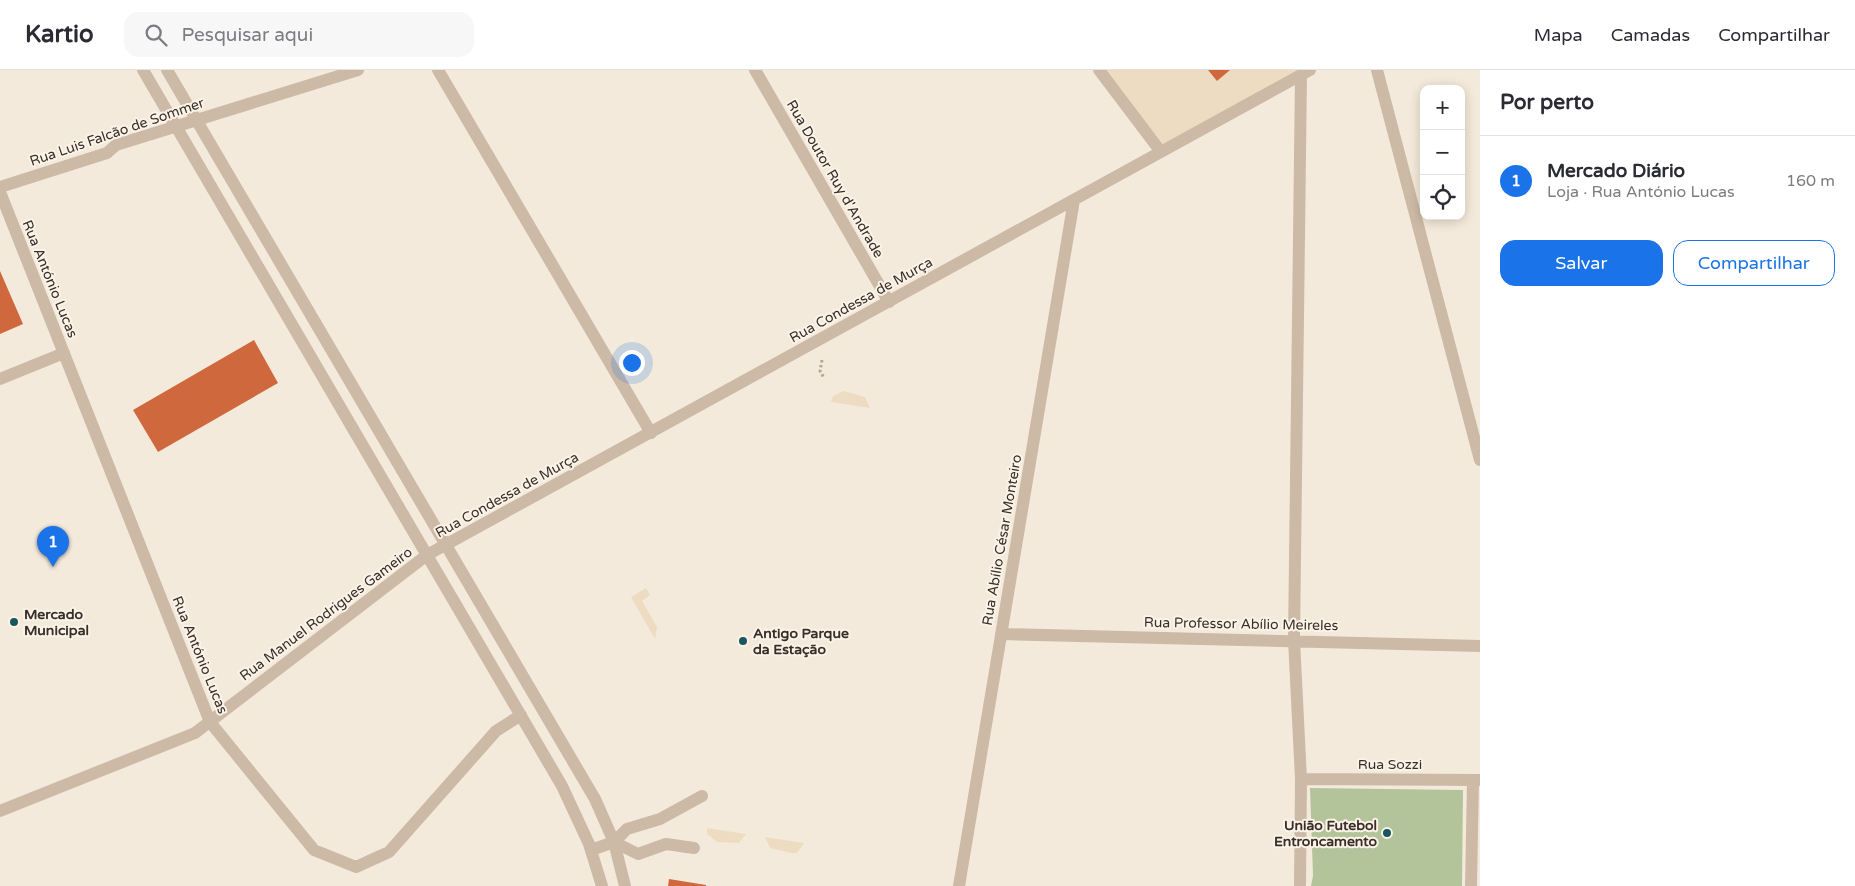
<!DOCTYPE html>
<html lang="pt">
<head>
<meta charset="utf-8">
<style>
	body { margin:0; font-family:"Varela Round",sans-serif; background:#f7f7f7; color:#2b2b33 }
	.controls { position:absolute; right:15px; top:15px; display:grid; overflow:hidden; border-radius:10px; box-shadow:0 2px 12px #0003 }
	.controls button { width:45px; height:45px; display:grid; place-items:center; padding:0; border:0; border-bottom:1px solid #e1e1e2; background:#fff; color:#2b2b33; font:25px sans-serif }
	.you { position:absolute; left:631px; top:292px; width:18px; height:18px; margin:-12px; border:4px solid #fff; border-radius:50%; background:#1a73e8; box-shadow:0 0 0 8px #1a73e833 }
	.badge { display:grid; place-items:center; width:32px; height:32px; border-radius:50%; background:#1a73e8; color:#fff; font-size:16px; font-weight:700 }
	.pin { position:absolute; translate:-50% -41px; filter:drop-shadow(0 1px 2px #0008) }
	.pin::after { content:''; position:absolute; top:26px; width:18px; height:15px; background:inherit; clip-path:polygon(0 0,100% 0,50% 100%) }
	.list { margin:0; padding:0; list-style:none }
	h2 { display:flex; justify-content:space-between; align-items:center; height:65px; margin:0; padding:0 20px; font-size:21px }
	h2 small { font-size:16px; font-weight:400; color:#7c7c81 }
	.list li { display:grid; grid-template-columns:32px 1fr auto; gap:15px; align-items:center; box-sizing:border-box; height:90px; padding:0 20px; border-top:1px solid #e1e1e2 }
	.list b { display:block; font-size:19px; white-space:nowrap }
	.list p { margin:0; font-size:16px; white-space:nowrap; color:#7c7c81 }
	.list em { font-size:16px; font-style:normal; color:#7c7c81 }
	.actions { display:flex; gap:10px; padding:15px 20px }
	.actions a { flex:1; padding:11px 0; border:1px solid #1a73e8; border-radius:15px; text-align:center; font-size:18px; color:#1a73e8 }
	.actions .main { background:#1a73e8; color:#fff }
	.icon { flex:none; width:28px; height:28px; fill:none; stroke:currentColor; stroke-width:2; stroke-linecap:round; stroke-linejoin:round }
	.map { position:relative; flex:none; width:1480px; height:816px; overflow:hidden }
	header { display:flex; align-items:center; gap:30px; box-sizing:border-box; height:70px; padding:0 25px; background:#fff; border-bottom:1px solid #e1e1e2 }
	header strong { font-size:24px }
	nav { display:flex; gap:28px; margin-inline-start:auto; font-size:18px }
	.search { width:350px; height:45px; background:#f7f7f7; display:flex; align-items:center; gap:12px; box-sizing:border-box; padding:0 18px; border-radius:15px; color:#7c7c81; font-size:19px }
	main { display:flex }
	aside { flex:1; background:#fff }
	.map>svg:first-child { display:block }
	.green { fill:#b4c49a }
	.plaza { fill:#eddcc1 }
	.building { fill:#d0683e }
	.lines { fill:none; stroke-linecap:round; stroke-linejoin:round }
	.path { stroke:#b9a490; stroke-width:3; stroke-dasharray:2.5 2.5; stroke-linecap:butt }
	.minor { stroke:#cdbaa6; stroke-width:12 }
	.poi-dot { fill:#19565e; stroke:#fbf3e8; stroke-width:2 }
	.labels { text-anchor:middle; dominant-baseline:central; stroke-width:4; stroke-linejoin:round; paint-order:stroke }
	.street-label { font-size:14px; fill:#392e28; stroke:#fbf3e8 }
	.poi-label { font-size:14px; font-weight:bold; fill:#392e28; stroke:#fbf3e8; text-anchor:start }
</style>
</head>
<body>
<header>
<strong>Kartio</strong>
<div class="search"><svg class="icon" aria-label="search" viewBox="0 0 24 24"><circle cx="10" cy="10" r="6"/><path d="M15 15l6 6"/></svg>Pesquisar aqui</div>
<nav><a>Mapa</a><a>Camadas</a><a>Compartilhar</a></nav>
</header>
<main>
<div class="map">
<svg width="1480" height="816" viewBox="0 0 1480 816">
	<rect width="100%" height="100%" fill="#f4eadb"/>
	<path class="green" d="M1310,718L1463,720L1462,816H1311L1313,806Z"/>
	<path class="plaza" d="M1099,0H1308L1161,82Z
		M844,321L865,327L870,338L831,332L833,326Z
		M646,518L650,525L642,531L657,557L655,569L631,527Z
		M707,758L726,761L746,764L739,773L717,772L707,764Z
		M765,767L804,773L797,783H791L770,778Z"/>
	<path class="building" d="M1208,0H1230L1217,11Z
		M0,201L23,254L0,264Z
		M254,270L278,313L158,382L133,340Z
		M669,809L706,815V816H668Z"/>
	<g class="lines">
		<path class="path" d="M822,290L820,301L824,308"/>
		<path class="minor" d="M143,0L562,716L589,774L602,816
			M167,0L595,729L614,772L625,816
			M438,0L651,363
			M755,0L889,232
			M1099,0L1161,82
			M1377,0L1480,390
			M0,117L107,83L116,75L358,0
			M0,122L210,652L314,780L356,797L389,782L496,661L521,645
			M0,309L64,283
			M1001,564L1480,576
			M1301,709L1480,710
			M0,741L195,663L427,485L1310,0
			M614,772L638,784L666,774L694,778
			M591,780L614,772L627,759L660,749L702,726
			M959,816L1074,130
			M1300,816L1301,709L1294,570L1301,5
			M1471,816L1473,710"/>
	</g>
	<g class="poi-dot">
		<circle cx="14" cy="552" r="5"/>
		<circle cx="743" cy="571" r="5"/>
		<circle cx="1387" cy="763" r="5"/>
	</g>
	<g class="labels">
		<g class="street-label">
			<text transform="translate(117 62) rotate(-19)">Rua Luis Falcão de Sommer</text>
			<text transform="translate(835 109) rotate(60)">Rua Doutor Ruy d'Andrade</text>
			<text transform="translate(50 209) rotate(68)">Rua António Lucas</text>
			<text transform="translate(861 230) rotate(-29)">Rua Condessa de Murça</text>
			<text transform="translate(507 425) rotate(-29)">Rua Condessa de Murça</text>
			<text transform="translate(1002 470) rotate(-80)">Rua Abílio César Monteiro</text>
			<text transform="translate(326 544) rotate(-37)">Rua Manuel Rodrigues Gameiro</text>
			<text transform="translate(1241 554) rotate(1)">Rua Professor Abílio Meireles</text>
			<text transform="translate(200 585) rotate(68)">Rua António Lucas</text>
			<text x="1390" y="694">Rua Sozzi</text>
		</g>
		<g class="poi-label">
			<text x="24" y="544">Mercado<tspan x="24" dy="16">Municipal</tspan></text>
			<text x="753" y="563">Antigo Parque<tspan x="753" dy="16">da Estação</tspan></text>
			<text x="1377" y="755" text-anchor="end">União Futebol<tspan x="1377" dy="16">Entroncamento</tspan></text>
		</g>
	</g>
</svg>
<div class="controls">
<button>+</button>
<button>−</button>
<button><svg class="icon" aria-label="locate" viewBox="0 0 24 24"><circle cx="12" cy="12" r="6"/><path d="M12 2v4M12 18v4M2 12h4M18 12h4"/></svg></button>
</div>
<div class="you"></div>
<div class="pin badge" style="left:53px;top:497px">1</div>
</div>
<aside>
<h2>Por perto<small></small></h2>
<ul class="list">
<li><span class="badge">1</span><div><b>Mercado Diário</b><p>Loja · Rua António Lucas</p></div><em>160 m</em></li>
</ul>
<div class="actions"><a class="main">Salvar</a><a>Compartilhar</a></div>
</aside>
</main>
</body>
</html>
